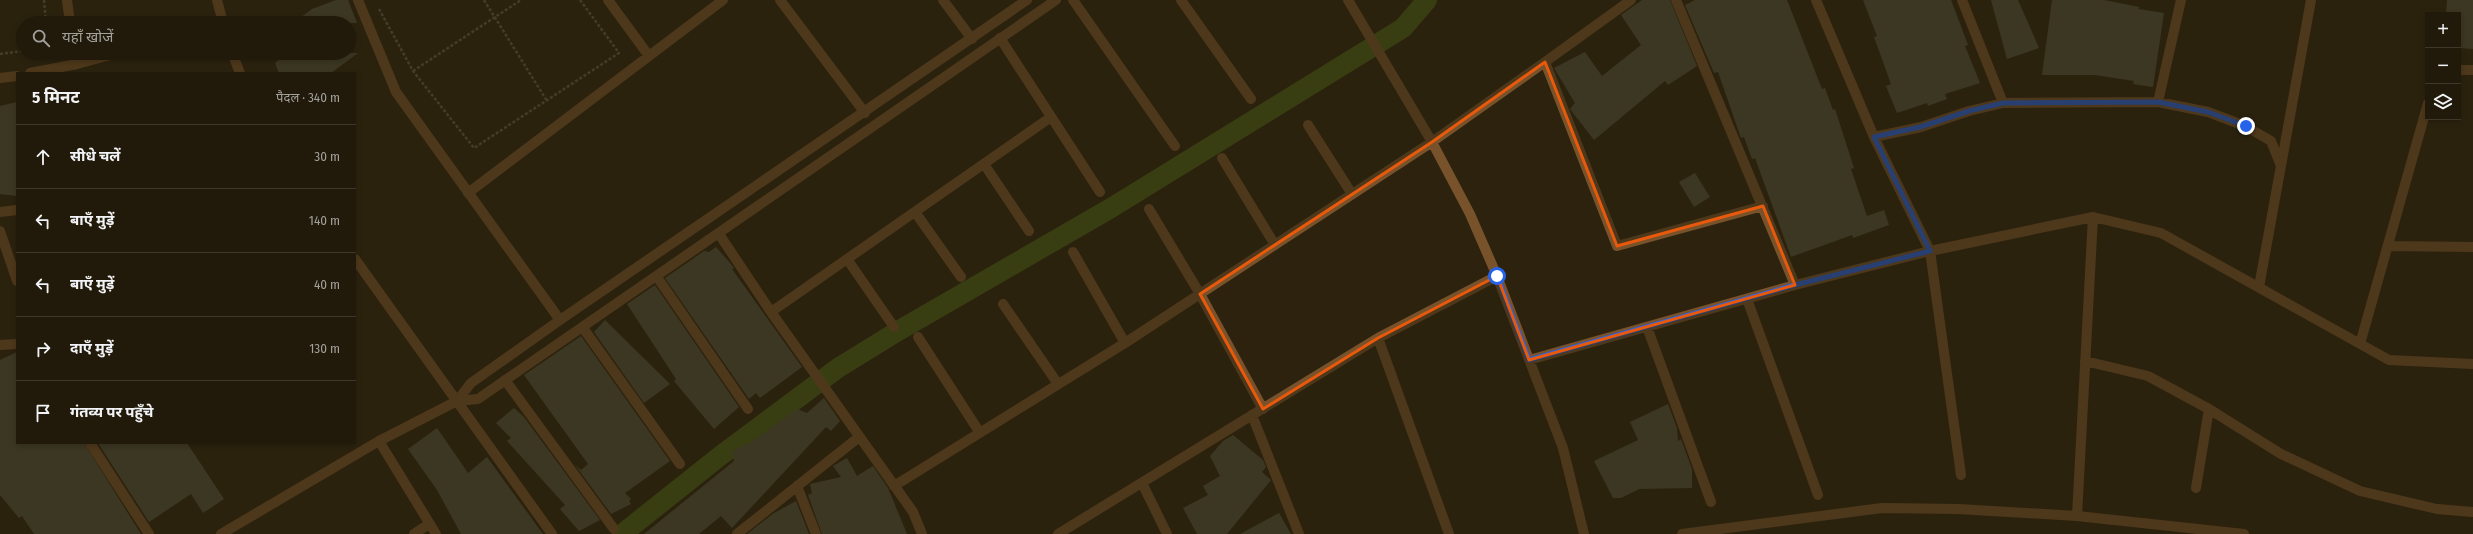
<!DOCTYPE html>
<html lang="hi">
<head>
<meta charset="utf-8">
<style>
	body { margin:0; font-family:"Fira Sans Condensed","Noto Sans Devanagari",sans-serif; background:#292313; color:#f1f3f6 }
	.controls { position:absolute; right:12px; top:12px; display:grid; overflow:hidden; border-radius:0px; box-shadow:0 2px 6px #0003 }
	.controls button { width:36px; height:36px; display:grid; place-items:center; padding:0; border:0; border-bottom:1px solid #3e382b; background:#211a0a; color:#f1f3f6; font:20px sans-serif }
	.stop { position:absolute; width:12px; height:12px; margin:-9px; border:3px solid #2563eb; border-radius:50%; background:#fff }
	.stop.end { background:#2563eb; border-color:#fff; box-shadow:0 1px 4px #0008 }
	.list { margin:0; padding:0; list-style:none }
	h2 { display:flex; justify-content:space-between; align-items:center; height:52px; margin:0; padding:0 16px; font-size:17px }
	h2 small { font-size:13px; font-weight:400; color:#a2a19c }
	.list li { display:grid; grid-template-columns:26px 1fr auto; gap:12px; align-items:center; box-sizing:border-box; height:64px; padding:0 16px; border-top:1px solid #3e382b }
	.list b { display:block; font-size:15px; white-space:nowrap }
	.list em { font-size:13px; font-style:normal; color:#a2a19c }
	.icon { flex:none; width:22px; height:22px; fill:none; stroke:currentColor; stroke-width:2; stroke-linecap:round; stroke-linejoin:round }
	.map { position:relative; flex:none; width:2473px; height:534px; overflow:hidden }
	.search { position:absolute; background:#211a0a; box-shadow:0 2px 6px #0003; left:16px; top:16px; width:340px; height:44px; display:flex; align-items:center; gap:10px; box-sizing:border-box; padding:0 14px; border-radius:22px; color:#a2a19c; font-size:15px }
	.panel { position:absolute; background:#211a0a; box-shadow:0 2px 6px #0003; left:16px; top:72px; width:340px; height:372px; border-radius:0px }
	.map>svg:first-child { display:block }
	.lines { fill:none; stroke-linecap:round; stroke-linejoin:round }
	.canal { stroke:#486115; stroke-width:20 }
	.building { fill:#51513a }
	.path { stroke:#635b49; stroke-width:2.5; stroke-dasharray:3 2; stroke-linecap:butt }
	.minor { stroke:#78522b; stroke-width:10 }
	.tertiary { stroke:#78522b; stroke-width:10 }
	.route { stroke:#2563eb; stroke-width:5 }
	.marked { fill:none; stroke:#e8590c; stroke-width:3; stroke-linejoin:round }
</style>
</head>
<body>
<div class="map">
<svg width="2473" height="534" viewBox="0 0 2473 534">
	<rect width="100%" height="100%" fill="#2c220e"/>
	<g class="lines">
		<path class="canal" d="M622,534L720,456L838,368L898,331L1111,208L1403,28L1427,0"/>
	</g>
	<path class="building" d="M336,0H348L357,23H293L312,9Z
		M1642,0H1670L1697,66L1668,85L1665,81L1594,140L1570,109L1575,103L1554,68L1585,52L1602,76L1641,45L1621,15Z
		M1695,0H1787L1822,89L1825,88L1833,110L1835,109L1854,168L1851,169L1867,216L1884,210L1889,225L1853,238L1852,235L1791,257L1755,158L1752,159L1744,137L1741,138L1718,72L1714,73L1685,5Z
		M1863,0H1951L1968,45L1965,46L1980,83L1945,94L1947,99L1928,106L1927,103L1897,113L1886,86L1891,84L1874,37L1877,36Z
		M1991,0H2018L2039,48L2007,59Z
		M2052,0H2104L2139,7V9L2164,13L2153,87L2133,84L2134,81L2095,75H2042Z
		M2447,0H2473V49L2458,48V15H2446Z
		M288,53H358L331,73H279L275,63Z
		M17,102V196L0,194V106Z
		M1695,173L1710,197L1694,207L1679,182Z
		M716,247L731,264L734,268L732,269L802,367L760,398L756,393L749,399L665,278L704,251L709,252Z
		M655,285L739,407L714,429L674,381L676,379L627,304Z
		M605,320L670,384L644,403L594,332Z
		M581,336L670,461L625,493L631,499L629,501L631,504L611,514L575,465L581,470L588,464L524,375Z
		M17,352V443H84L141,534H34L22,516L19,518L0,495V360Z
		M824,398L840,421L831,431L826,427L732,528L721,516L699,534H644L734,461L732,452L745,444L747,445L797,409L807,413Z
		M1668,404L1677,428L1678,441L1681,439L1692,469V488L1639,489L1621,498H1613L1594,461L1638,440L1630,422Z
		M514,408L524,417L600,520L579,531L560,509L565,505L507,441L511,438L496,423Z
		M437,428L468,473L487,457L543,534H461L437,490L408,449Z
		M1233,435L1263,460L1266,467L1262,472L1271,480L1227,534H1197L1183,508L1208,495L1203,486L1220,476L1210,456L1223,441Z
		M98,443H187L224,499L203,513L191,494L149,522Z
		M847,458L857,476L873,466L888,488L907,534H822L808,495L812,493L810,484L841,477L833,466Z
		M796,501L809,534H747L774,513Z
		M1279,513L1291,534H1240Z"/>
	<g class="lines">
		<path class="path" d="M44,0L46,23
			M484,0L547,101
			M379,9L413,71L474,148L619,53L580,0
			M0,54L23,51
			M413,71L521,0"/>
		<path class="minor" d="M67,0L70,23
			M217,0L223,23
			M358,0L396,92L560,320
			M608,0L649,56
			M780,0L865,113
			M943,0L972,39
			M1073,0L1175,146
			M1181,0L1251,99
			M1348,0L1432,142L1470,214L1497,276L1563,448L1584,534
			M1631,0L1545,62L1617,246L1763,206
			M1676,0L1795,285
			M1816,0L1874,137L1930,251L2093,217L2077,516
			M1962,0L2003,103
			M1000,38L1100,192
			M232,53L240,73
			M77,64L118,53
			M2458,70H2473
			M30,73L77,64L75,53
			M0,78L17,76
			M2158,102L2181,0
			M1308,125L1352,194
			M1874,137L1921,127L1969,111L2003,103L2158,102L2208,112L2245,126L2271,141L2281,166
			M1222,158L1275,245
			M984,164L1029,231
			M468,193L723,0
			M1149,209L1200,294L1263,409
			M0,212L17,210
			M915,212L961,277
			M2093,217L2161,233L2389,360L2473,364
			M0,231L17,281
			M719,234L771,312L913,512L922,534
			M2388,246L2473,247
			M1073,252L1125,343L1432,142L1545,62
			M355,259L552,534
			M847,259L894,327
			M657,277L748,409
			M2259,287L2311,0
			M1747,299L1818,495
			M1003,304L1058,384
			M771,312L1051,117
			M1647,327L1711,502
			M583,328L680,464
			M918,337L980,433
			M2360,344L2428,103
			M0,345L17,344
			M1529,360L1795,285L1930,251L1961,475
			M2085,361L2148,376L2209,409L2281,454L2360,491L2437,509L2473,512
			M505,380L614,529
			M1252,415L1299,534
			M379,441L436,534
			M90,443L149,534
			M1142,483L1167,534
			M797,486L816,534
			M894,486L1125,343
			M2196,488L2209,409
			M414,534L429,524
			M737,534L859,437
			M1058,534L1378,338
			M1449,534L1378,338L1497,276"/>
		<path class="tertiary" d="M457,401L471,383L560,320L1027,0
			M221,534L379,441L457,401L478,399L1056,0
			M1682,534L1882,508L1958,509L2077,516L2244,534"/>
	</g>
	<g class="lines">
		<path class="route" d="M1497,276L1529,360L1795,285L1930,251L1874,137L1920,127L1969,111L2003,103L2158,102L2208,112L2246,126"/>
	</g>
	<path d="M0 0H2473V534H0ZM1545,62L1617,246L1763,206L1795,285L1529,360L1497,276L1378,338L1263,409L1200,294L1432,142Z" fill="#2c220e" fill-opacity=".55" fill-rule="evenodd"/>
	<path class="marked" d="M1545,62L1617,246L1763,206L1795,285L1529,360L1497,276L1378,338L1263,409L1200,294L1432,142Z"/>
</svg>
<div class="controls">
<button>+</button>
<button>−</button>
<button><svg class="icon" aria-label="layers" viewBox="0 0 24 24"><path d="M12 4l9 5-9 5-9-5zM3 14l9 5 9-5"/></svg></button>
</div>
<div class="stop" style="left:1497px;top:276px"></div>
<div class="stop end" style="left:2246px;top:126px"></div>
<div class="search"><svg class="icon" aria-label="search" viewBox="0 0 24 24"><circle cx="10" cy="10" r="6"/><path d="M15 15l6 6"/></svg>यहाँ खोजें</div>
<section class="panel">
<h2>5 मिनट<small>पैदल · 340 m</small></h2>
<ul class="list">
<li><svg class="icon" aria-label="ahead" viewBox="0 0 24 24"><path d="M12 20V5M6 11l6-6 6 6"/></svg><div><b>सीधे चलें</b></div><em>30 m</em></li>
<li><svg class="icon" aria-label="left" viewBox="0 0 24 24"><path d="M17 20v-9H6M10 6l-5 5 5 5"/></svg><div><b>बाएँ मुड़ें</b></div><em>140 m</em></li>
<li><svg class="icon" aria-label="left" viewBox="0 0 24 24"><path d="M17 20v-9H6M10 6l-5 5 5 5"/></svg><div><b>बाएँ मुड़ें</b></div><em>40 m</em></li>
<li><svg class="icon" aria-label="right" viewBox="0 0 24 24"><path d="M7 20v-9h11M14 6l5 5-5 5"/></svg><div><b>दाएँ मुड़ें</b></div><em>130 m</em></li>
<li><svg class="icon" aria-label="arrive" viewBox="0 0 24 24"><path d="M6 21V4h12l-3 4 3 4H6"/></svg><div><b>गंतव्य पर पहुँचे</b></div></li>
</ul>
</section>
</div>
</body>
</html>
